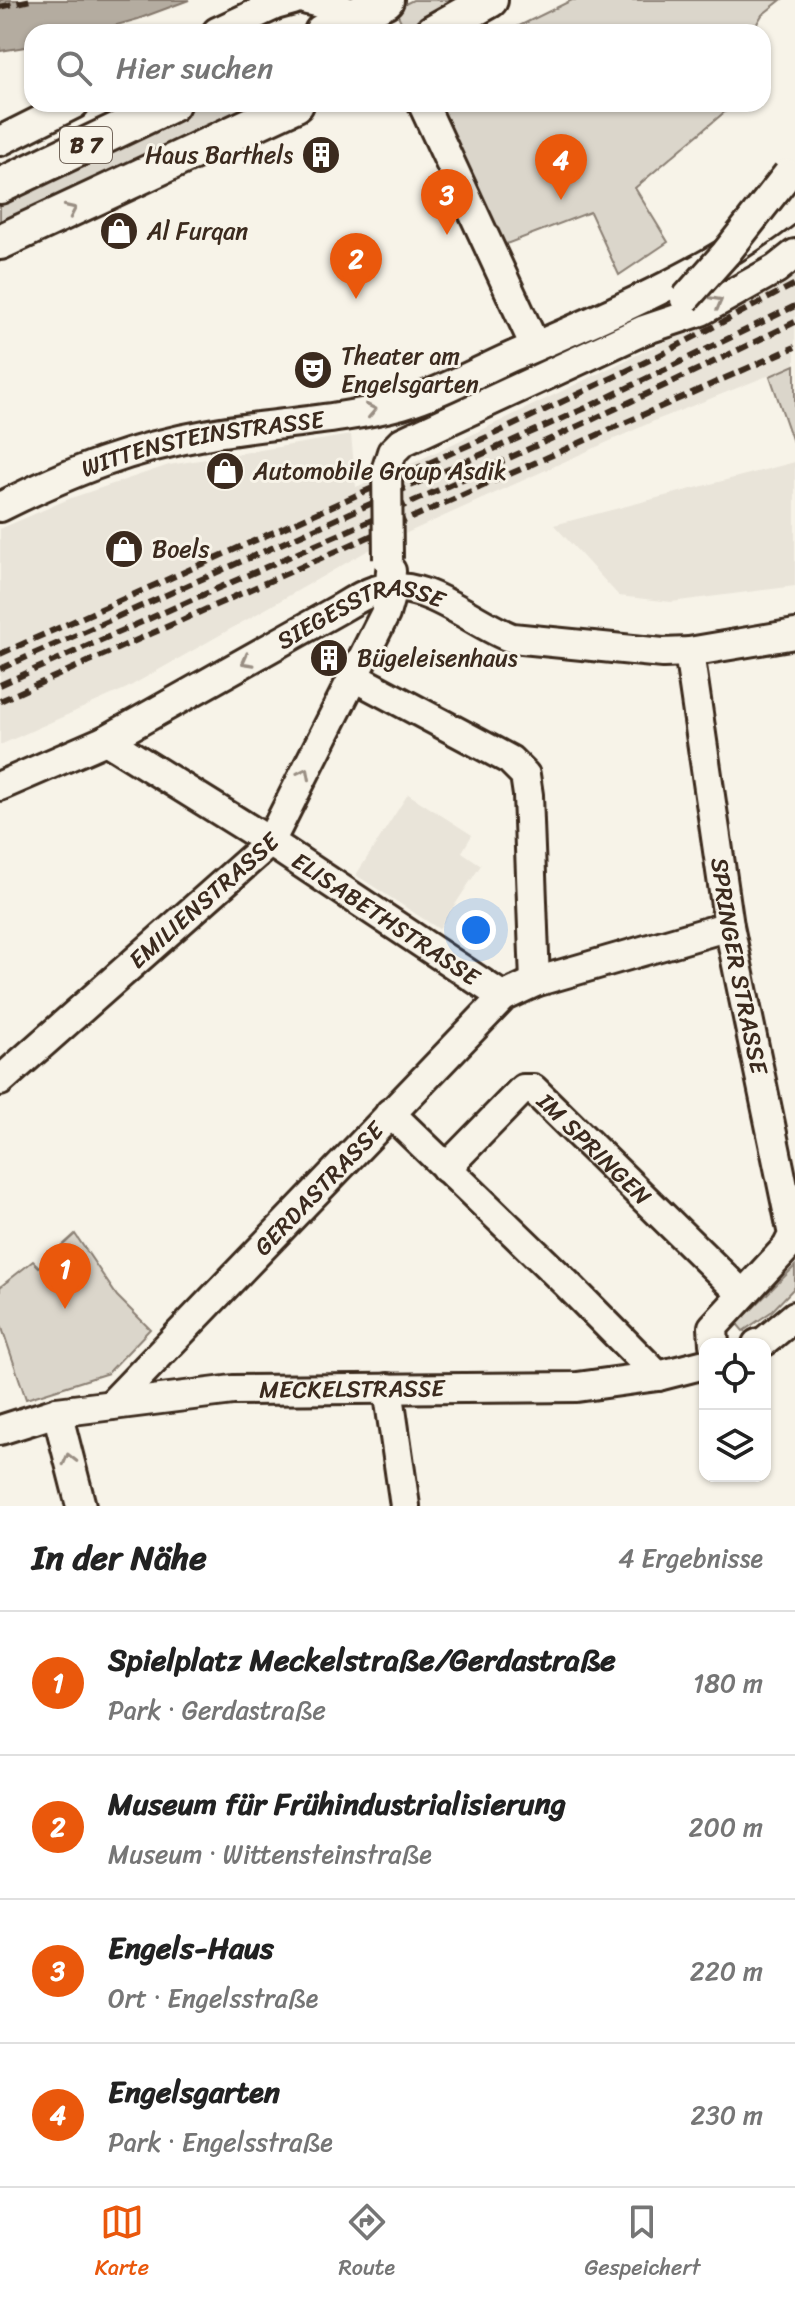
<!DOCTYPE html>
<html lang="de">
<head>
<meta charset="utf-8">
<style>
	body { margin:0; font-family:Sriracha,sans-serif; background:#f6f6f6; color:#222 }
	.controls { position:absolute; right:24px; bottom:24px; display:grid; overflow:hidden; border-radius:16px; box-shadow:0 2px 6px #0004 }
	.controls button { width:72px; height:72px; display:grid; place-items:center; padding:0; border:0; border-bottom:2px solid #e0e0e0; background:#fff; color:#222; font:40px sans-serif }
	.you { position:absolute; left:476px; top:930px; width:28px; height:28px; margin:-20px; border:6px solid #fff; border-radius:50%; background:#1a73e8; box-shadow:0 0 0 12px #1a73e833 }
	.badge { display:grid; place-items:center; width:52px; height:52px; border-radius:50%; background:#ea580c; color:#fff; font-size:26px; font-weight:700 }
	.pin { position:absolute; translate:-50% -66px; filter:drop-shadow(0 2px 4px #0008) }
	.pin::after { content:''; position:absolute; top:42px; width:28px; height:24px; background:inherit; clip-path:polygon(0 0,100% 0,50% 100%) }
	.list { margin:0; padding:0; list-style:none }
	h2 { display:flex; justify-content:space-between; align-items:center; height:104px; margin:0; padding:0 32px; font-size:34px }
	h2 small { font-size:26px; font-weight:400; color:#767676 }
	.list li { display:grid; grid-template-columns:52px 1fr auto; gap:24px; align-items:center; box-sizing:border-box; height:144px; padding:0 32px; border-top:2px solid #e0e0e0 }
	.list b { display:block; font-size:30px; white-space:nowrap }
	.list p { margin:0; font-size:26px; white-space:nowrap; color:#767676 }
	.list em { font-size:26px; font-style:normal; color:#767676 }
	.icon { flex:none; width:44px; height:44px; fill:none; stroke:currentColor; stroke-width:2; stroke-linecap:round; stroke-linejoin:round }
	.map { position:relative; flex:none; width:795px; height:1506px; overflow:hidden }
	.search { position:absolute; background:#fff; box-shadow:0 2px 6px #0004; left:24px; right:24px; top:24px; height:88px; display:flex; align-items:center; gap:20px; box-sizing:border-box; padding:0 28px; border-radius:24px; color:#767676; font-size:30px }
	.sheet { height:680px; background:#fff }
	nav { display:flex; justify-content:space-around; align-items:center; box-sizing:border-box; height:112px; border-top:2px solid #e0e0e0; background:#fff; font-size:22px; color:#767676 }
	nav a { display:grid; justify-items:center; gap:4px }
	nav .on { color:#ea580c }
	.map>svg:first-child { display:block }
	.built { fill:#e9e4d9 }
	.green { fill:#dbd6cb; stroke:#8b8074; stroke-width:2 }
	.water { fill:#b4aca0; stroke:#84786c; stroke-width:2 }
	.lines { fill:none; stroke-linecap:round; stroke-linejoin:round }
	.minor-casing { stroke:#3b2a1e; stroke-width:34 }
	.major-casing { stroke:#3b2a1e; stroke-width:40 }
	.minor { stroke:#f7f3e8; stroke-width:28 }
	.major { stroke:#f7f3e8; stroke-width:34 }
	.rail { stroke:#3b2a1e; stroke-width:6; stroke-dasharray:12 6; stroke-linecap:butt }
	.minor-bridge-casing { stroke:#3b2a1e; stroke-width:34; stroke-linecap:butt }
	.minor-bridge { stroke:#f7f3e8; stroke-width:28 }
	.oneway { stroke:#998e83 }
	.labels { text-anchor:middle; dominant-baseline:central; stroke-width:6; stroke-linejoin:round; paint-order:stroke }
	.shield { fill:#f7f3e8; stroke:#73665b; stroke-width:2 }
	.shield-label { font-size:22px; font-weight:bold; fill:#3b2a1e }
	.poi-label { font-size:24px; fill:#3b2a1e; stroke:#f7f3e8; text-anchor:start }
	.street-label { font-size:24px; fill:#3b2a1e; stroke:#f7f3e8 }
</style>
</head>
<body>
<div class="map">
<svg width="795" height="1506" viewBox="0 0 795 1506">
	<rect width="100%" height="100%" fill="#f7f3e8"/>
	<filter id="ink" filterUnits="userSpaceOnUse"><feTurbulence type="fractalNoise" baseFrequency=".0125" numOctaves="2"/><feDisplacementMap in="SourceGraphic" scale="16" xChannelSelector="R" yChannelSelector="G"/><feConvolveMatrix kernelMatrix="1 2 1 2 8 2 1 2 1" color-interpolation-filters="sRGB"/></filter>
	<g filter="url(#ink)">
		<path class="built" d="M795,276V365L654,421L367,551L127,688L0,745V529L71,498L169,465L351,435L356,487L409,465L759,296Z
			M795,462V586L671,602L619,596L554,525Z
			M408,794L472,835L462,852L481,865L439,929L356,875Z"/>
		<path class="green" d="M413,0H467L406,32L395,9Z
			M572,0H781L762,15L752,32H507Z
			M202,104H266L0,228V198L116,147Z
			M436,104H734L635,188L668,242L619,275L590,212L501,246Z
			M795,365V448L770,376Z
			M75,1234L117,1296L150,1329L108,1373L26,1399L0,1322V1287L33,1261L39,1267Z
			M795,1266V1287L771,1312L743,1331L737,1324Z"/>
		<path class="water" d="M0,0H189L138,19L92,32H32V46L0,51Z"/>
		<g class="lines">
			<g class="minor-casing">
				<g id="minor">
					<path d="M307,0L339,8L356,16"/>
					<path d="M217,32L275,5L293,0"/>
					<path d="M423,104L535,346"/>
					<path d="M0,141L74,104"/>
					<path d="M387,468L392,452L402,442L644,330L701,311L776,269L795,254"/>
					<path id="s1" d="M0,507C72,471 131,448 210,434C274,423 339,421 402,404C440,393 477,372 513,356C610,314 712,272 795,205"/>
					<path id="s2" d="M689,652L729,926L793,1235L787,1247L713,1327L714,1344"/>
					<path d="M354,677L510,760L525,775L528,795L535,982"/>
					<path id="s3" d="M106,740L270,842L503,997"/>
					<path id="s4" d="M0,786L106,740L341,608C351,602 362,595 374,591C423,575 469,622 512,638L663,653L689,652L795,634"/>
					<path id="s5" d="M0,1081L270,842L385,614L389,600L391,571"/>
					<path d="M390,1113L566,1283L658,1376"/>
					<path id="s6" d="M446,1168L523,1089H533L742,1294"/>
					<path d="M757,1344L765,1341L795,1316"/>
					<path d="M388,1388L405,1506"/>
					<path id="s7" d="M111,1405L503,997L535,982L729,926"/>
					<path d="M57,1412L81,1506"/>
					<path id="s8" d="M0,1430L57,1412L233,1390L577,1387L658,1376L705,1364"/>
				</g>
			</g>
			<g class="major-casing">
				<path id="major" d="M322,32L386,0
					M433,32L490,0
					M0,186L172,104
					M0,242L296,104"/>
			</g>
			<use href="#minor" class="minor"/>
			<use href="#major" class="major"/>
			<path class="rail" d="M0,7L31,0
				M0,654L505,429L660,355L795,284
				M0,669L588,407L795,306
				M0,685C266,566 534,452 795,322
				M0,701L795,347"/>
			<g class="minor-bridge-casing">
				<path id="minor-bridge" d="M685,299L726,253L788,174
					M387,468L388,559"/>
			</g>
			<use href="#minor-bridge" class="minor-bridge"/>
		</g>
		<defs><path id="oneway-chevron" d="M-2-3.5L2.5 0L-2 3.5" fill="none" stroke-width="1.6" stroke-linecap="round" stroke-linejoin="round" transform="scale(2)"/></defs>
		<g class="oneway">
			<use href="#oneway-chevron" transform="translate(71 210) rotate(-25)"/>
			<use href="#oneway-chevron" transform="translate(717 302) rotate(-29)"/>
			<use href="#oneway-chevron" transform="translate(371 410) rotate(-12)"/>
			<use href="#oneway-chevron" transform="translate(247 661) rotate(151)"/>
			<use href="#oneway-chevron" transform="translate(305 773) rotate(-63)"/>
			<use href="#oneway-chevron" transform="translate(69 1459) rotate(-104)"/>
		</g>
	</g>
	<defs>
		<g id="building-disc" transform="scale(2)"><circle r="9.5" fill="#3b2a1e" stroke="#f7f3e8"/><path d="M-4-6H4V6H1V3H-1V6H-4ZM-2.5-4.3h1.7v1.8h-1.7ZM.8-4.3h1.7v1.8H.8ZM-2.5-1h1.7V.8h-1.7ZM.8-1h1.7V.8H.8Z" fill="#fff"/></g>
		<g id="shop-disc" transform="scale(2)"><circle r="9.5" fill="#3b2a1e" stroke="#f7f3e8"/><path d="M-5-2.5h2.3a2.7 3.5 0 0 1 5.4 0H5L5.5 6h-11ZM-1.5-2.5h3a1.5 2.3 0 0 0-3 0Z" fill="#fff"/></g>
		<g id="theatre-disc" transform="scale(2)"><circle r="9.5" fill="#3b2a1e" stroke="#f7f3e8"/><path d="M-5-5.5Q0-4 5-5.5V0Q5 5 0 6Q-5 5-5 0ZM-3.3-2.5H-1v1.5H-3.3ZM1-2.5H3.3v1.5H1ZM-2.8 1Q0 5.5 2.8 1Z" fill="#fff"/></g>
	</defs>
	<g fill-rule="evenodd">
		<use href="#building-disc" x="321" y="155"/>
		<use href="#shop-disc" x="119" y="231"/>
		<use href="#theatre-disc" x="313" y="370"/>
		<use href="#shop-disc" x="225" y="471"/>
		<use href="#shop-disc" x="124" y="549"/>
		<use href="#building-disc" x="329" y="658"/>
	</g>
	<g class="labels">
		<rect class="shield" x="60" y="127" width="52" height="36" rx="6"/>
		<g class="shield-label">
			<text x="86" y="145">B 7</text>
		</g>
		<g class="poi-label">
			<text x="293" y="155" text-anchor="end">Haus Barthels</text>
			<text x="147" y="231">Al Furqan</text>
			<text x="341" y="356">Theater am<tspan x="341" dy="28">Engelsgarten</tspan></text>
			<text x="253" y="471">Automobile Group Asdik</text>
			<text x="152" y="549">Boels</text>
			<text x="357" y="658">Bügeleisenhaus</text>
		</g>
		<g class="street-label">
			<text stroke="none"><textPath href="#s1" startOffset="214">WITTENSTEINSTRASSE</textPath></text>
			<text stroke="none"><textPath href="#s4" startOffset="404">SIEGESSTRASSE</textPath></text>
			<text stroke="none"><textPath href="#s5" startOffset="272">EMILIENSTRASSE</textPath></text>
			<text stroke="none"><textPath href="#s3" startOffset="332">ELISABETHSTRASSE</textPath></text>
			<text stroke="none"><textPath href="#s2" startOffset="318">SPRINGER STRASSE</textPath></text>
			<text stroke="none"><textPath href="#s6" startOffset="206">IM SPRINGEN</textPath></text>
			<text stroke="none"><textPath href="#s7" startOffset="300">GERDASTRASSE</textPath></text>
			<text stroke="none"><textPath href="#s8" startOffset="356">MECKELSTRASSE</textPath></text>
		</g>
	</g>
</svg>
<div class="controls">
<button><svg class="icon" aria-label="locate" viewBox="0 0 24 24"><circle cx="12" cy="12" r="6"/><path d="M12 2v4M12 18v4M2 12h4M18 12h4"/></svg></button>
<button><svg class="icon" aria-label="layers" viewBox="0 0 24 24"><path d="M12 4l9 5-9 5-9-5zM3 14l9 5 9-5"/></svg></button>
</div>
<div class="you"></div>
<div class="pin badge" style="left:65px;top:1309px">1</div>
<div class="pin badge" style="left:356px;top:299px">2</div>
<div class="pin badge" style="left:447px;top:235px">3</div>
<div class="pin badge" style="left:561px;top:200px">4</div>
<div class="search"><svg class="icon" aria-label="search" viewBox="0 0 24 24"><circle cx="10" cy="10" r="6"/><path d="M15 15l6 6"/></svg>Hier suchen</div>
</div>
<section class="sheet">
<h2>In der Nähe<small>4 Ergebnisse</small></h2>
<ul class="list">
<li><span class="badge">1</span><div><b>Spielplatz Meckelstraße/Gerdastraße</b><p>Park · Gerdastraße</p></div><em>180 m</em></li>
<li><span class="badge">2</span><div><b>Museum für Frühindustrialisierung</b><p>Museum · Wittensteinstraße</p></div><em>200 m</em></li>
<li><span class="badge">3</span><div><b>Engels-Haus</b><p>Ort · Engelsstraße</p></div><em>220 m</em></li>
<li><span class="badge">4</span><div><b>Engelsgarten</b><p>Park · Engelsstraße</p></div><em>230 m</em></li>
</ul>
</section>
<nav>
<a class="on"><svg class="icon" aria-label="map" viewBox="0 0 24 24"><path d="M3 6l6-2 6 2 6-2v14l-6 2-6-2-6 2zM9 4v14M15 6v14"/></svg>Karte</a>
<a><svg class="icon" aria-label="directions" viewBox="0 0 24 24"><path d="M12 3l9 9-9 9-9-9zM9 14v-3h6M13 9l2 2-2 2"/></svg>Route</a>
<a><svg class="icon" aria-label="saved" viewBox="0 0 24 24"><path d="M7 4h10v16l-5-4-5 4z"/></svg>Gespeichert</a>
</nav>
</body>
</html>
